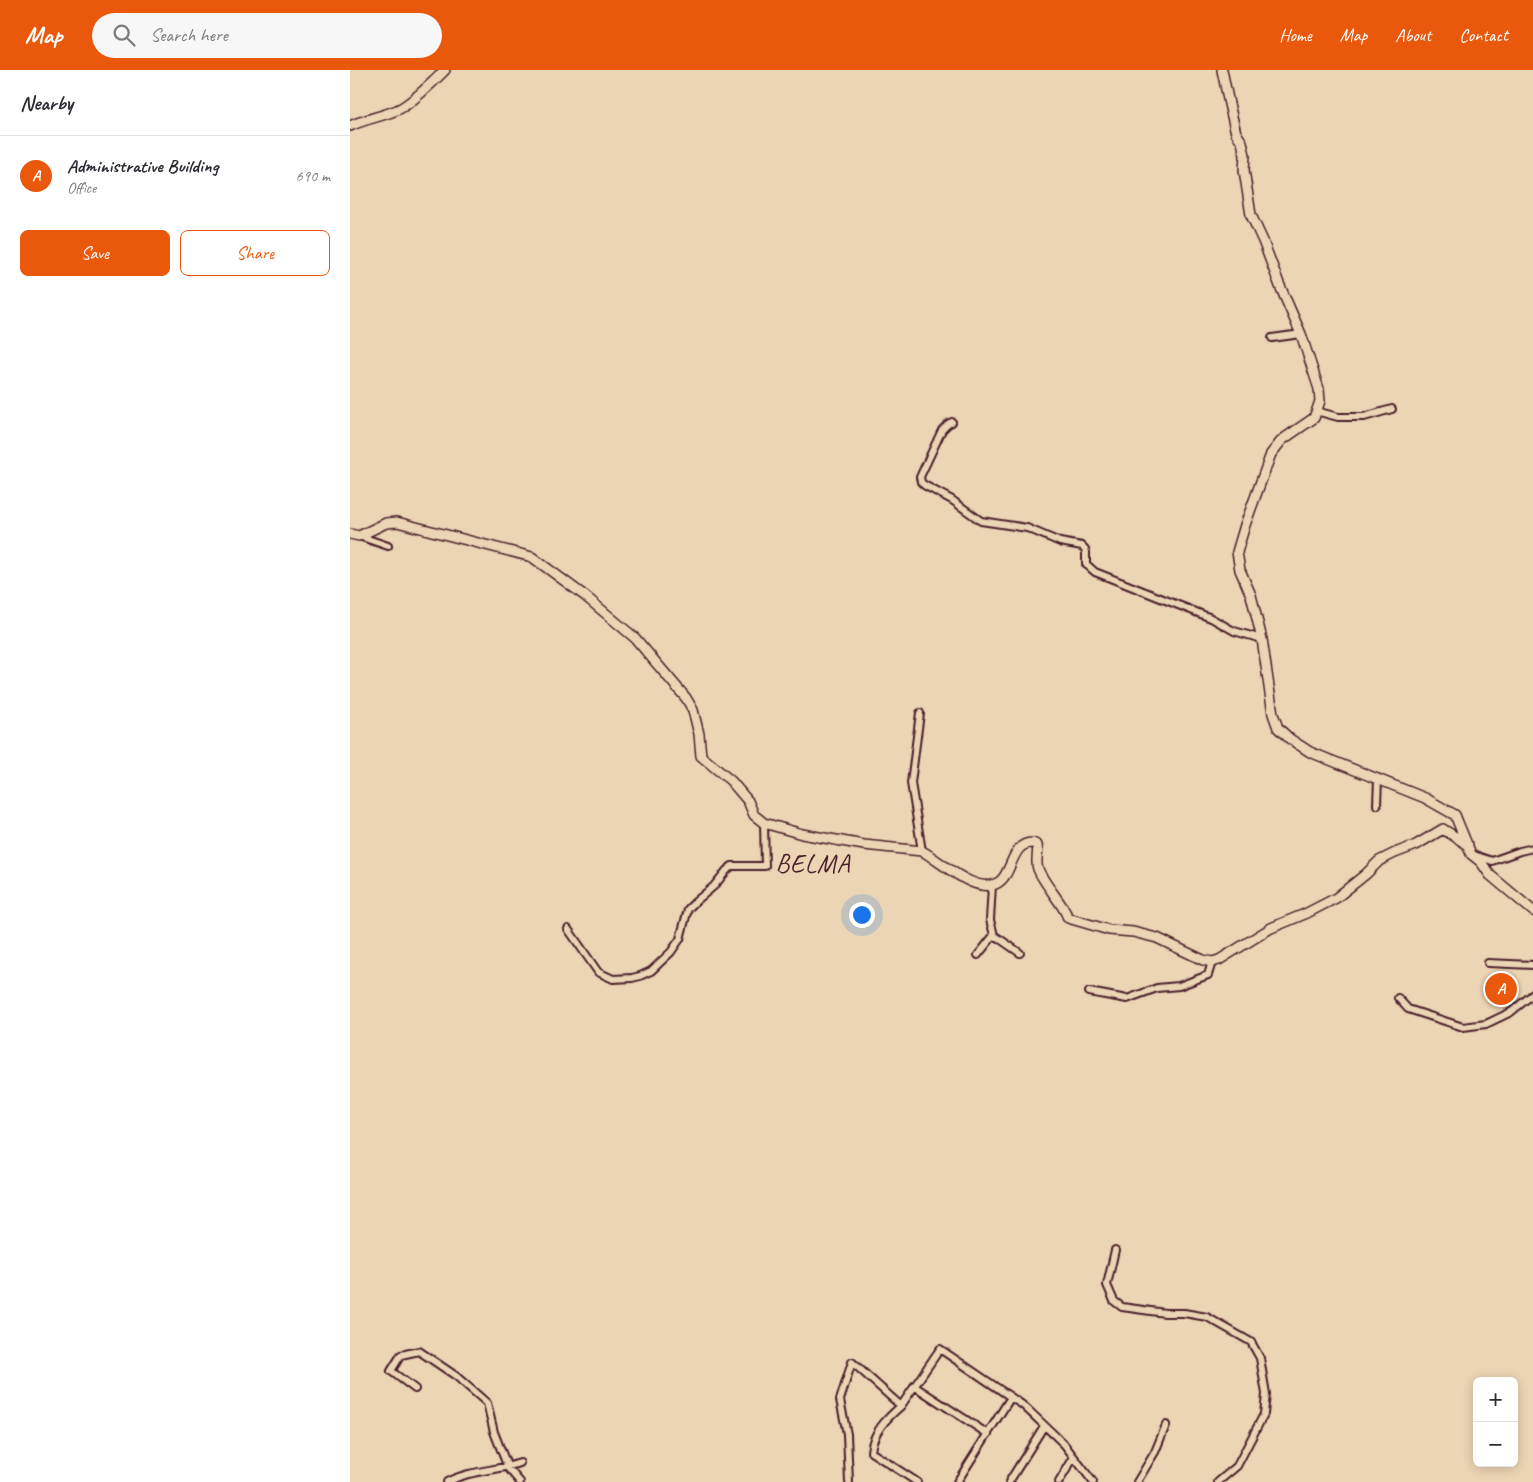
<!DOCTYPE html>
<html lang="en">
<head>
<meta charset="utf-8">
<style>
	body { margin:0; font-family:Caveat,sans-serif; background:#f7f7f7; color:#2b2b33 }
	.controls { position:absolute; right:15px; bottom:15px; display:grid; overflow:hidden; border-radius:8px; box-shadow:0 2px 12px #0003 }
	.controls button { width:45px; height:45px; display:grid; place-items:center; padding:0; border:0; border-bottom:1px solid #e1e1e2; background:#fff; color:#2b2b33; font:25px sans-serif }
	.you { position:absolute; left:511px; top:844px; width:18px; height:18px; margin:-12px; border:4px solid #fff; border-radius:50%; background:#1a73e8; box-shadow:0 0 0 8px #1a73e833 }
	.badge { display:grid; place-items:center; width:32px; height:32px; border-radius:50%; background:#ea580c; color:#fff; font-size:16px; font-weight:700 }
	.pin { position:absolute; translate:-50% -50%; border:2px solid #fff; box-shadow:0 1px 5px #0006 }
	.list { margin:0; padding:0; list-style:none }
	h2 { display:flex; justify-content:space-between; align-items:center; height:65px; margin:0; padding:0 20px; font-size:21px }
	h2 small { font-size:16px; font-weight:400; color:#7c7c81 }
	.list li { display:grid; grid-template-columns:32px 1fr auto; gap:15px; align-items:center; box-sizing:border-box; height:80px; padding:0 20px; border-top:1px solid #e1e1e2 }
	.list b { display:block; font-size:19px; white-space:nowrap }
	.list p { margin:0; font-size:16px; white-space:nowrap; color:#7c7c81 }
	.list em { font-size:16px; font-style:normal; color:#7c7c81 }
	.actions { display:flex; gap:10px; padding:15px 20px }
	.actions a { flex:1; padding:11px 0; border:1px solid #ea580c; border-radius:8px; text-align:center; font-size:18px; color:#ea580c }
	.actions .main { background:#ea580c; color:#fff }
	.icon { flex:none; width:28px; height:28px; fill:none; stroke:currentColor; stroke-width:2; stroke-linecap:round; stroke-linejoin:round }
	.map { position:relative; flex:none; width:1183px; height:1412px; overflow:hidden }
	header { display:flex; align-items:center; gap:30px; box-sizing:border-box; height:70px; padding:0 25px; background:#ea580c; color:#fff }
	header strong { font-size:24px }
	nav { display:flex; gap:28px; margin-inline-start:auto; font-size:18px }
	.search { width:350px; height:45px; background:#f7f7f7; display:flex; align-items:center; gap:12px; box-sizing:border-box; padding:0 18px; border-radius:28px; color:#7c7c81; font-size:19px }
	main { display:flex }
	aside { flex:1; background:#fff }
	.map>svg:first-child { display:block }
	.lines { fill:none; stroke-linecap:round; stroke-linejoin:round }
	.street-casing { stroke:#4a1f2b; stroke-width:10 }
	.secondary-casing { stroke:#4a1f2b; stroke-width:12 }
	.street { stroke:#ebd5b4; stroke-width:6 }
	.secondary { stroke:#ebd5b4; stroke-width:9 }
	.labels { text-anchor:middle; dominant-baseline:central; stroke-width:4; stroke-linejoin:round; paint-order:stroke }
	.quarter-label { font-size:26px; letter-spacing:1px; fill:#4a1f2b; stroke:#ebd5b4 }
</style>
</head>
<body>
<header>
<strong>Map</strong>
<div class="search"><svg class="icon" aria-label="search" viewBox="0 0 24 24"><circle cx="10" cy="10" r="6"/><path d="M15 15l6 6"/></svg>Search here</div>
<nav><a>Home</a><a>Map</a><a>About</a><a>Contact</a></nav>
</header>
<main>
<aside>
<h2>Nearby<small></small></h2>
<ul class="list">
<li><span class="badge">A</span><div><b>Administrative Building</b><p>Office</p></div><em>690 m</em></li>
</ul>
<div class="actions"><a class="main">Save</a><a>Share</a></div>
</aside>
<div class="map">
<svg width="1183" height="1412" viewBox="0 0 1183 1412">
	<rect width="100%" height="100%" fill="#ebd5b4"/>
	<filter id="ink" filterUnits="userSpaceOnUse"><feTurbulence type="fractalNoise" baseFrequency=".02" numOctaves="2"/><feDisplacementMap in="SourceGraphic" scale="10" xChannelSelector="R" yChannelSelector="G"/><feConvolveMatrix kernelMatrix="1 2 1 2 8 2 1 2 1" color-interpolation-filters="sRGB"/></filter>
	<g filter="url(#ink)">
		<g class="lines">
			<g class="street-casing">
				<path id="street" d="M922,268L951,264
					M966,341L988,347H1014L1042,339
					M602,352L598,354L592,360L570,407L571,412L574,415L602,430L631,451L677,458L710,472L732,476L735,479L736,482V494L745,502L861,548L884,561L912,569
					M9,466L38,476
					M570,643L561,713L572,781
					M1027,735L1028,708
					M1127,786L1142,791L1170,781L1183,778
					M642,815L640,850L644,865L670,883
					M218,859L248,902L263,909L282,908L290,906L301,901L321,882L330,869L338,839L345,832L364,816L377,800L382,796H415L414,753
					M628,885L644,865
					M1138,893L1183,895
					M739,922L777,929L807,918L829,916L858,905L862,892
					M1048,928L1058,939L1113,957L1136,954L1161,942L1183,924
					M765,1180L757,1215L764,1231L772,1237L815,1243H834L857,1247L901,1272L910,1288L916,1324L914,1344L887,1396L868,1412
					M564,1316L638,1364
					M65,1319L41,1301L51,1285L69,1281L106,1306L137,1333L144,1362L158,1398L170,1412
					M551,1336C537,1348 522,1363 521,1382L567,1412
					M97,1412C120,1400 146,1401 170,1393
					M499,1412L497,1364L490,1330L502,1292L551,1336L590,1279L674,1336L714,1374L743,1412
					M607,1412L661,1327
					M659,1412L694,1356
					M709,1412L724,1387
					M787,1412L805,1382L816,1355"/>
			</g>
			<g class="secondary-casing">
				<path id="secondary" d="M872,0L879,34L886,63L892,72L895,85L894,100L901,145L913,171L930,216L951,264L969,319L970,331L964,348L932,370L921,384L895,455L887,482L890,500L901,525L912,569L923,644L928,658L940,669L960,682L1075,728L1105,745L1121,784L1131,792L1140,805L1183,841
					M0,56C17,48 36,46 51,38C64,31 84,11 95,0
					M0,464L9,466L36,453L47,452L182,487L235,526L285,568L336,628L343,640L349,664L351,686L381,711L398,731L404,745L414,753L452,764L514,775L572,781C591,791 627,827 649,812C663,803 661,772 683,773L687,775C689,783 685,792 688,799C695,816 713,833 718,848L759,860L783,862L807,868L853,890L862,892L869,890L921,858L957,843L986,828L1016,804L1029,791L1045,783L1066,775L1093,759L1118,775"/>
			</g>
			<use href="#street" class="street"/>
			<use href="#secondary" class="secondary"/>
		</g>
	</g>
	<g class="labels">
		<g class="quarter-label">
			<text x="463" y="793">BELMA</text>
		</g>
	</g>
</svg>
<div class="controls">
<button>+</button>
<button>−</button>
</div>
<div class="you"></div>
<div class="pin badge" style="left:1151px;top:919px">A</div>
</div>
</main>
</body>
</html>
